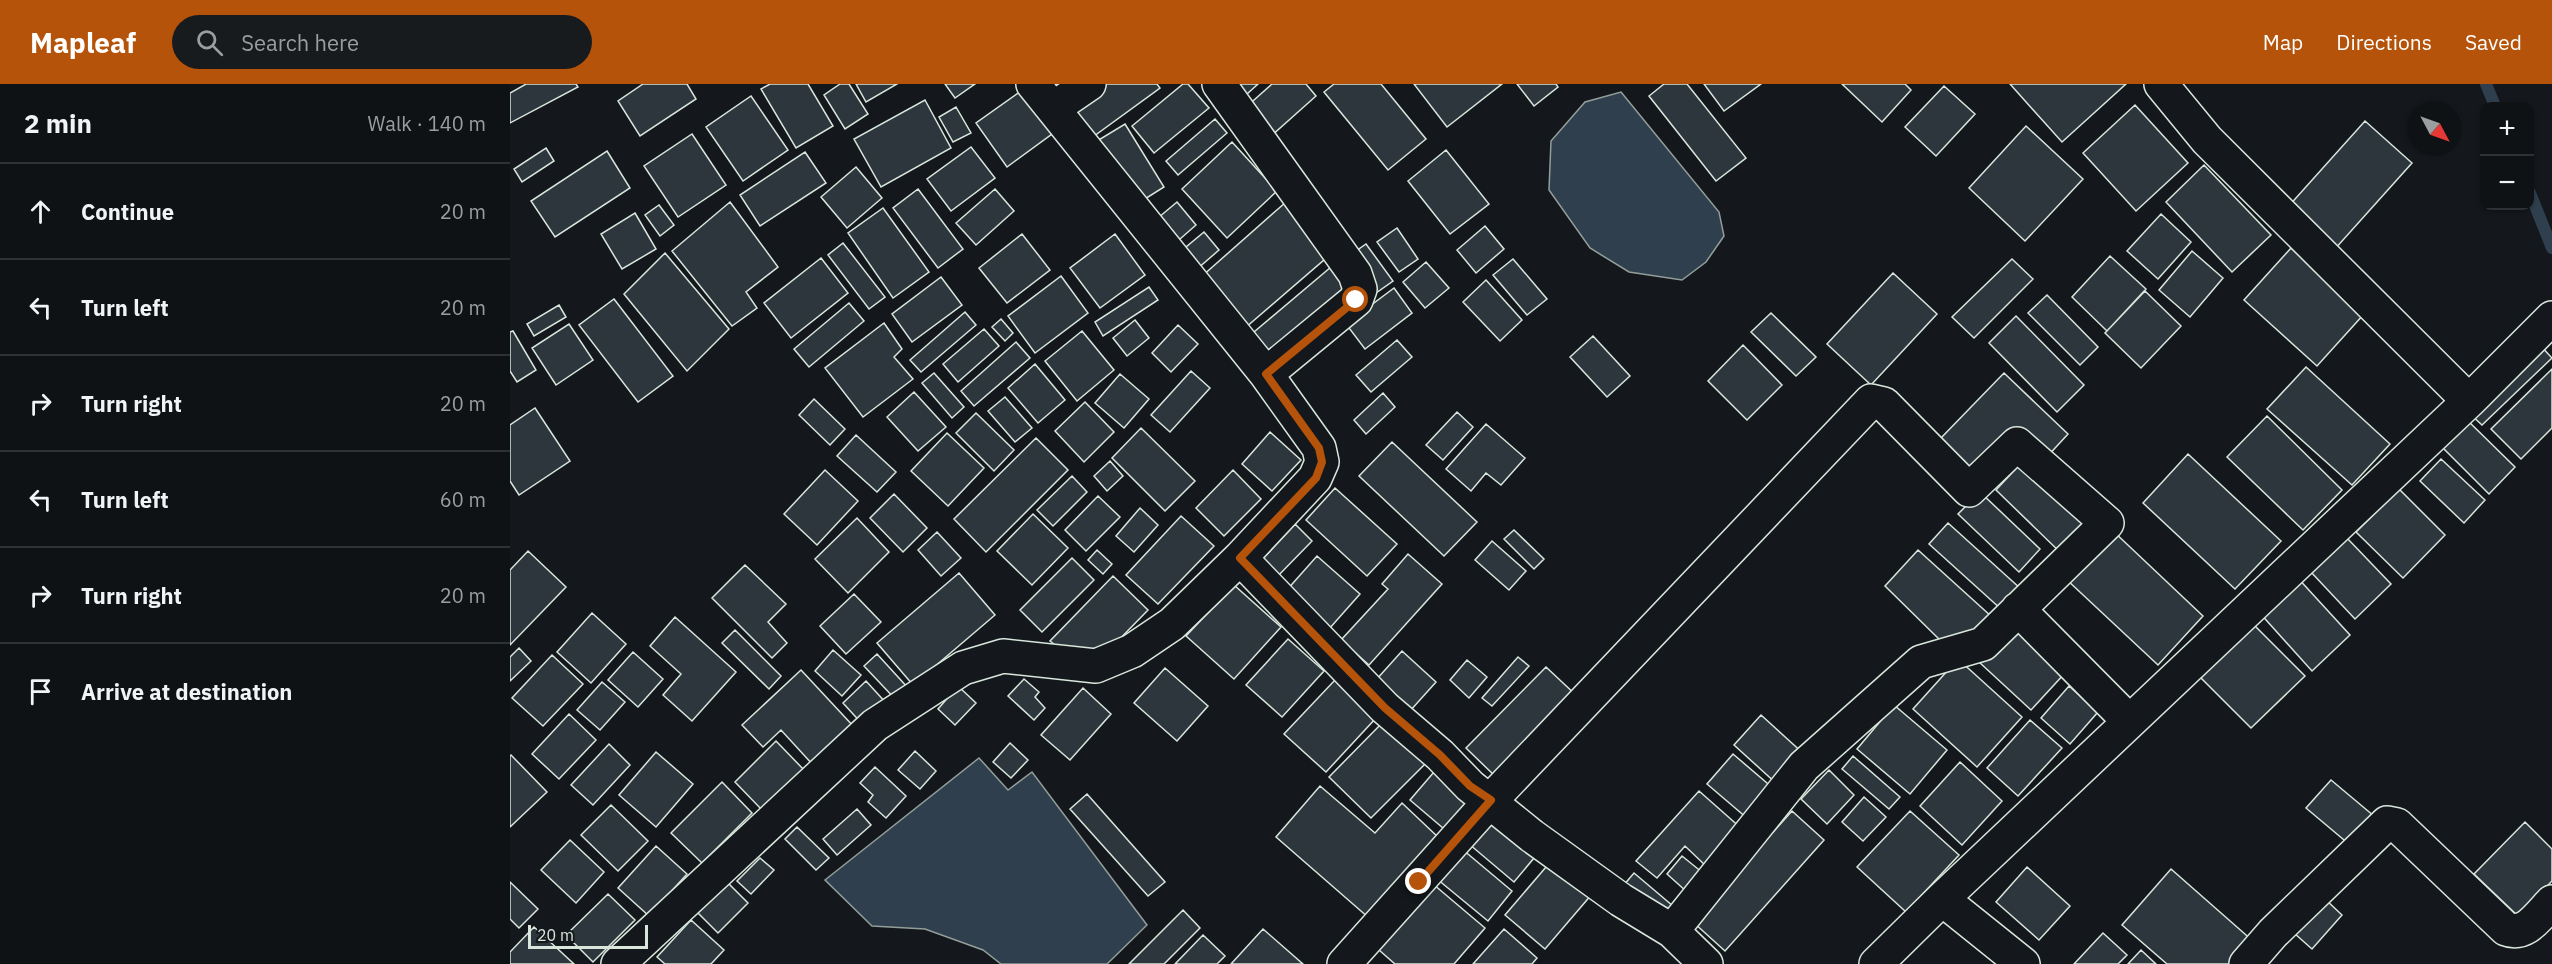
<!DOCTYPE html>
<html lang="en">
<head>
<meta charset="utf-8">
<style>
	body { margin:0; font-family:"IBM Plex Sans",sans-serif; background:#181b1e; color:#f1f3f6 }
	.controls { position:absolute; right:18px; top:18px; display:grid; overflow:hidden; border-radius:12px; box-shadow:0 2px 4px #0004 }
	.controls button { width:54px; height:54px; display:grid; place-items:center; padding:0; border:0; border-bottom:2px solid #2f3234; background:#0f1215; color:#f1f3f6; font:30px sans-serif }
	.compass { position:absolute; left:1898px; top:18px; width:54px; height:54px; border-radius:50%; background:#0f1215; box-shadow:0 2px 4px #0004; rotate:131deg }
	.scale { position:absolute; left:18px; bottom:15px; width:120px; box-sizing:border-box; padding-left:6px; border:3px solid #d8e6dc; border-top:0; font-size:16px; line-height:21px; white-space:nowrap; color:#d8e6dc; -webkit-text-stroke:4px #14181c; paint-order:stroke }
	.stop { position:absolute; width:18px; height:18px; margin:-14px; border:4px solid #b45309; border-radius:50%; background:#fff }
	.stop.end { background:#b45309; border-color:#fff; box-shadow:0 2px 6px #0008 }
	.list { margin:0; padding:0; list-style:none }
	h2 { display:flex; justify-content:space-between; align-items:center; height:78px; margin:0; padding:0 24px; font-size:26px }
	h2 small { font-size:20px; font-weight:400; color:#9b9ea0 }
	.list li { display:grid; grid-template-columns:39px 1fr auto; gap:18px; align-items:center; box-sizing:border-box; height:96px; padding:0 24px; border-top:2px solid #2f3234 }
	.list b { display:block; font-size:22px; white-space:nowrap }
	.list em { font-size:20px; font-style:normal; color:#9b9ea0 }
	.icon { flex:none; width:33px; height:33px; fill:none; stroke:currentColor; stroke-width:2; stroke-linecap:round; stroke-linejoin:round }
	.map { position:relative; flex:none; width:2042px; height:880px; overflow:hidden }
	header { display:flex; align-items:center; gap:36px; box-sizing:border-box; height:84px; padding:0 30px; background:#b45309; color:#fff }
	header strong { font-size:28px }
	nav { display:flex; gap:33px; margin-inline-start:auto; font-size:21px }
	.search { width:420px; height:54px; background:#181b1e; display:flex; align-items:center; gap:15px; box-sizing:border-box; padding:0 21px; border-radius:33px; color:#9b9ea0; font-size:22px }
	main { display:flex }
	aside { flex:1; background:#0f1215 }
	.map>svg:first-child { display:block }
	.water { fill:#2f3f4d; stroke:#939e99; stroke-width:1.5 }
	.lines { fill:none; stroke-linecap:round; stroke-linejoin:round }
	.stream { stroke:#2f3f4d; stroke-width:12 }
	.building { fill:#2c363c; stroke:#d8e6dc; stroke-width:1.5 }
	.minor-casing { stroke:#d8e6dc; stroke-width:36 }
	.minor { stroke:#14181c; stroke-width:33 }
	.route { stroke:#b45309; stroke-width:8 }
</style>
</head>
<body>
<header>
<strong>Mapleaf</strong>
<div class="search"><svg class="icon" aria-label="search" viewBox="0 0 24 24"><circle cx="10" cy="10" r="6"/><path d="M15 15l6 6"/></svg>Search here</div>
<nav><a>Map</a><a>Directions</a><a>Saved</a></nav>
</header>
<main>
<aside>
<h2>2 min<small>Walk · 140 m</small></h2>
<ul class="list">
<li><svg class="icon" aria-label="ahead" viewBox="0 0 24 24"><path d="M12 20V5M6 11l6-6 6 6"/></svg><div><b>Continue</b></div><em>20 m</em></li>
<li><svg class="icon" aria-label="left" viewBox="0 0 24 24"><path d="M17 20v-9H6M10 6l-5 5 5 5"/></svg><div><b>Turn left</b></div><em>20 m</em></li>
<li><svg class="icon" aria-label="right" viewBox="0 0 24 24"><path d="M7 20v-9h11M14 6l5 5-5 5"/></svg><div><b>Turn right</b></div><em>20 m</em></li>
<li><svg class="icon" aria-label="left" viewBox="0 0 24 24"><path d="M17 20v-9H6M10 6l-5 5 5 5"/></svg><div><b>Turn left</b></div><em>60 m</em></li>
<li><svg class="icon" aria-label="right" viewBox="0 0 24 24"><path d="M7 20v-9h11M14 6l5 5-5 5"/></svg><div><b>Turn right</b></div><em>20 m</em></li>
<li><svg class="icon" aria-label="arrive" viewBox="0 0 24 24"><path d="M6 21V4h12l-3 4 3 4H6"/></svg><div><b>Arrive at destination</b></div></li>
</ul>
</aside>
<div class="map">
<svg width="2042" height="880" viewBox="0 0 2042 880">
	<rect width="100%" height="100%" fill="#14181c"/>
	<path class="water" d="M1111,8L1209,128L1214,152L1196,178L1172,196L1119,188L1080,164L1039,106L1041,57L1075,18Z
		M469,674L498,706L522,688L637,841L597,880H491L473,866L415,845L362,842L315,796Z"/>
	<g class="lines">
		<path class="stream" d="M1976,0L1985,22
			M2020,109L2042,164"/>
	</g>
	<path class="building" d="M16,0H66L68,3L0,39V9Z
		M133,0H177L186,15L130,52L108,17Z
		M260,0H298L323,42L286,64L251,5Z
		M330,0H339L358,30L335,45L314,11Z
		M346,0H387L356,18Z
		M435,0H465L445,14Z
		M593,0H647L650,4L580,55L558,25Z
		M673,0H678L699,24L644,69L622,42Z
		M728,0H748L737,10Z
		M762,0H796L806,12L760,53L735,24Z
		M824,0H871L916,55L878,86L814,8Z
		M904,0H992L937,43Z
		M1007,0H1046L1048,3L1024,22Z
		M1154,0H1177L1236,74L1206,97L1139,12Z
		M1194,0H1251L1214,27Z
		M1332,0H1395L1401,6L1372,38Z
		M1500,0H1616L1552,58Z
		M1434,2L1465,30L1426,72L1395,43Z
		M511,7L542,50L497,83L466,39Z
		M241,12L278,66L233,97L196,43Z
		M415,16L441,64L371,103L344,55Z
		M1625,21L1678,79L1626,127L1573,69Z
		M446,23L461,49L443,58L429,33Z
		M705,35L717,49L668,91L656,77Z
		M1855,37L1902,79L1824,166L1777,124Z
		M615,40L654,103L627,120L587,57Z
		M1516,42L1573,95L1515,157L1459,104Z
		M182,50L216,101L168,133L134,82Z
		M722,58L767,107L717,154L672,105Z
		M461,63L485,94L441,127L417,95Z
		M36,64L44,77L12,98L4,85Z
		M936,66L979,120L940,150L898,97Z
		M97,67L120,104L45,153L21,117Z
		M295,68L316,99L250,142L230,111Z
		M1694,81L1761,151L1722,188L1656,118Z
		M346,83L372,114L337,144L311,113Z
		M408,105L453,165L428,184L383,124Z
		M485,105L504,127L466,161L446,139Z
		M220,118L268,183L236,208L247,224L222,242L162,167Z
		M667,118L686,141L662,162L642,139Z
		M776,118L815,175L735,244L691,193Z
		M149,121L164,141L150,152L135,131Z
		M373,124L419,188L383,214L338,149Z
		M125,129L146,165L112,185L91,150Z
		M1651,130L1681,158L1648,195L1617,167Z
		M975,142L994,165L966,189L947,166Z
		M887,144L908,175L889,188L867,158Z
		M694,148L709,166L679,192L664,173Z
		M512,150L540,186L497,219L469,184Z
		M605,150L635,191L590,224L560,184Z
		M333,159L375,213L359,225L318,171Z
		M856,160L883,197L866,209L839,172Z
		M1781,164L1854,230L1807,282L1734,216Z
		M1682,167L1713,194L1680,233L1649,206Z
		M155,169L219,245L177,287L114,210Z
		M1600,172L1636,205L1597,247L1562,213Z
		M311,174L338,209L281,254L254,219Z
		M1003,175L1037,215L1017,231L983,191Z
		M1502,175L1523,195L1464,254L1442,233Z
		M916,178L939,204L915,224L893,198Z
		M821,183L840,205L756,275L738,253Z
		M1383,189L1427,230L1361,301L1317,260Z
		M551,192L578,229L525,269L498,232Z
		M431,193L452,221L402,258L382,230Z
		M976,196L1012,236L990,257L953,218Z
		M639,203L648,216L593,252L585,238Z
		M884,204L902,229L855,265L836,240Z
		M1635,207L1671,242L1631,284L1595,249Z
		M1537,211L1588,263L1570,281L1518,229Z
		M104,215L163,292L128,318L69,241Z
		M339,219L354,237L299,283L284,265Z
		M49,221L56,233L24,252L17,240Z
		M455,228L466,241L411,288L400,276Z
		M1261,229L1306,273L1286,292L1241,248Z
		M1506,232L1574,301L1547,328L1479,259Z
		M491,235L503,249L495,257L482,243Z
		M625,236L639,254L617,272L603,254Z
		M374,239L392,265L384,273L403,295L353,333L315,284Z
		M59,240L83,276L46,301L22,264Z
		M668,241L688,260L661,288L642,269Z
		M474,245L489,262L448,298L433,280Z
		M3,247L26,286L7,298L0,287V248Z
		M572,247L604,286L567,317L535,277Z
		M1083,252L1120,292L1097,313L1060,273Z
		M887,256L902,273L861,308L846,291Z
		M506,258L520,274L464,322L451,307Z
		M2029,260L2042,274L1972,341L1958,328Z
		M1233,261L1272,301L1237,336L1198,297Z
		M525,280L555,316L528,339L498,304Z
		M1796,283L1880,360L1842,401L1757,325Z
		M2042,285V344L2011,375L1981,345Z
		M681,287L700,304L660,348L641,331Z
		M424,289L454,323L442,334L412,299Z
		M1494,289L1558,350L1534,376L1466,390L1430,355Z
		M610,290L639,315L614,344L585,319Z
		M404,308L436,343L408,367L377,333Z
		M873,309L885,323L856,350L844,336Z
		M495,313L522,344L505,358L478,327Z
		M304,315L335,345L320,361L289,331Z
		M575,318L604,348L574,378L545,347Z
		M25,324L60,377L9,411L0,397V341Z
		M947,328L963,343L933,376L916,361Z
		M466,329L504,366L484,387L446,349Z
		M1757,332L1832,406L1793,446L1717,373Z
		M1955,334L2005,383L1979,410L1929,360Z
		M976,340L1015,374L991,401L976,389L961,407L936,385Z
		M631,344L685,397L655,427L602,374Z
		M760,348L791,376L762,407L732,380Z
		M437,349L474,384L438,422L401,387Z
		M346,351L386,388L367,408L327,372Z
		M526,354L558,386L476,468L444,435Z
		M882,358L967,438L934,472L849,392Z
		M1678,370L1771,457L1725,505L1633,419Z
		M1931,375L1975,416L1954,439L1910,397Z
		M600,377L613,392L597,407L584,392Z
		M1513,377L1583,444L1555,473L1486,406Z
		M315,386L348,417L307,461L274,430Z
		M723,386L751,415L714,452L686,424Z
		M562,392L577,408L543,442L527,426Z
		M825,404L887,460L857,492L796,436Z
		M1889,405L1935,451L1893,494L1846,448Z
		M1470,408L1530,465L1509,488L1448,430Z
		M384,410L417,444L393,468L360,434Z
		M588,412L610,433L576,467L555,446Z
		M630,424L648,441L624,468L606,452Z
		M523,430L558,464L522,501L487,467Z
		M671,432L704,462L648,520L616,491Z
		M347,434L379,468L338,509L305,475Z
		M1438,439L1511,505L1492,526L1419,460Z
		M785,440L802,457L764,496L748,480Z
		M1004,446L1034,475L1024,485L994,455Z
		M1602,446L1693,532L1648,581L1556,495Z
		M427,448L451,474L431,492L408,466Z
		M1836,453L1881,500L1845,535L1800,487Z
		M982,457L1016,487L999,506L965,476Z
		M587,466L602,480L593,490L578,476Z
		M1408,466L1482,533L1462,554L1432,558L1375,502Z
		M18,467L56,503L0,561V486Z
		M898,470L932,500L859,581L831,556L878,505L872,500Z
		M807,472L850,510L819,545L776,507Z
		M562,474L584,496L532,548L510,526Z
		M235,481L276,520L258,538L277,559L262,574L202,514Z
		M449,489L485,531L403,601L367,559Z
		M603,492L638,526L596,569L558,571L540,557Z
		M1786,492L1840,551L1802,587L1748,527Z
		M724,501L771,543L724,595L676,552Z
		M344,510L371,538L336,570L310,542Z
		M82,529L116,560L81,599L47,568Z
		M165,533L226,588L182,637L153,611L171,590L140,562Z
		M1742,539L1795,592L1741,644L1689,592Z
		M1503,541L1555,589L1521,626L1469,578Z
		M225,546L271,592L259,605L212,559Z
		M778,555L814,587L772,633L736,601Z
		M9,564L21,577L0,597V573Z
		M323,566L351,591L332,612L305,587Z
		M892,567L926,598L900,627L866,596Z
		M123,568L153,595L128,623L98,596Z
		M367,570L399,605L387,617L354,582Z
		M42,571L73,600L33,642L2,614Z
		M1008,573L1019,582L982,622L972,614Z
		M1448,575L1512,633L1467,683L1403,625Z
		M957,576L977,593L959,614L940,596Z
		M1036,583L1068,613L988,695L956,664Z
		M655,584L698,622L667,657L624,619Z
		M291,586L345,644L304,682L271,646L253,663L232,641Z
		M514,595L529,608L525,613L535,624L524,636L498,612Z
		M825,596L866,634L816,688L774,650Z
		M356,597L377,620L354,642L333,619Z
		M92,598L115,618L90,646L67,626Z
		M448,602L466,619L445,641L428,625Z
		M1559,602L1588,628L1560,660L1531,634Z
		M573,604L601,630L560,676L531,651Z
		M1384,621L1437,666L1400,710L1347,665Z
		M59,630L86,656L49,695L22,670Z
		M1251,631L1295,671L1268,701L1224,661Z
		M1520,636L1552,664L1508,712L1477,684Z
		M874,637L916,679L861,734L819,693Z
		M266,657L296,688L254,728L225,698Z
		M500,659L518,676L501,694L483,678Z
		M99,660L120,681L83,721L61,701Z
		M405,667L426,687L410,705L388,686Z
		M146,668L183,700L146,743L109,711Z
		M1223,670L1264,705L1238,735L1197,700Z
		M1,671L37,708L0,743V672Z
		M1343,672L1390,713L1379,725L1332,685Z
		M1450,678L1492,717L1452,761L1410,722Z
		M365,683L396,712L376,734L358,718L363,711L350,699Z
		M1319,686L1344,711L1317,740L1291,715Z
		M924,688L964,721L940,750L900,716Z
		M1821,696L1864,732L1840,761L1796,724Z
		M212,698L242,729L192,779L161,749Z
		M810,702L865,749L892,719L929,754L859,834L766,753Z
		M1189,707L1232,745L1197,783L1175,762L1147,794L1126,777Z
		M577,710L655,798L638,812L560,725Z
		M1354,713L1376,733L1353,757L1332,738Z
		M101,721L138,757L108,787L71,751Z
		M347,725L361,741L327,771L313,755Z
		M1282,727L1314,756L1215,867L1183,838Z
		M1400,727L1449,771L1396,828L1347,783Z
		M979,736L1024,774L1004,798L959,760Z
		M2015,738L2042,765V797L2008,832L1964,790Z
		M287,743L319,774L306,786L275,755Z
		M60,756L94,788L66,819L31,786Z
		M146,762L177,790L139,832L108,804Z
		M952,765L1002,807L978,837L927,795Z
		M1172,772L1193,789L1177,808L1157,790Z
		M250,774L264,786L241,810L227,797Z
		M1042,776L1082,810L1035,865L995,831Z
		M1517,783L1560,822L1529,856L1486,818Z
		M1661,785L1744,858L1724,880H1657L1612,841Z
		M1124,789L1163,822L1151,835L1113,802Z
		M211,792L238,819L208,849L181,822Z
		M0,798L28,825L9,844L0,835Z
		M923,800L975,844L944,880H885L869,866Z
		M98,810L125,836L83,878L56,851Z
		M1815,815L1832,831L1802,865L1784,849Z
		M673,826L690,844L654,880H619Z
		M181,836L214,866L201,880H155L147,873Z
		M24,843L64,880H0V868Z
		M753,845L793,880H721Z
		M994,845L1027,874L1022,880H963Z
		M1593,849L1617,871L1608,880H1564Z
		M693,851L715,872L707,880H665Z
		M1631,866L1646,880H1618Z"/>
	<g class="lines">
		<g class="minor-casing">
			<path id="minor" d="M523,0L756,290L809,364L812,378L805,394L730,474
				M709,0L845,190L850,205L846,216L756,290
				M1651,0L1697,56L1959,317L2042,234
				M544,24L579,0
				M1508,525L1619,637
				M1432,815L1959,317
				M108,880L365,641L453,584L493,572L586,582L622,567L662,540L730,474L875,624L930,671L960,702L1022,752L1111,816L1162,847L1196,880
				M834,880L981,716L1361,317L1374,320L1459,406L1507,360L1597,439L1473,560L1411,578L1294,682L1162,847
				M1366,880L1432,815L1513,880
				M1736,880L1763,849L1877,739L1887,741L1996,845C2016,853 2029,831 2042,818"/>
		</g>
		<use href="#minor" class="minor"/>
	</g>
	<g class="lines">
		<path class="route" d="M846,216L756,290L809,364L812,378L806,394L730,474L875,624L930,671L960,702L981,716L909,798"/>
	</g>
</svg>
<div class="controls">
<button>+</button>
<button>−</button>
</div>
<svg class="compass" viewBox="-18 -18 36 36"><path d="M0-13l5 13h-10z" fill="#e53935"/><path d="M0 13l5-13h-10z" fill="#9b9ea0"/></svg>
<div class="scale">20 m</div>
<div class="stop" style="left:846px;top:216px"></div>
<div class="stop end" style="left:909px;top:798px"></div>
</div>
</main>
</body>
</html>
